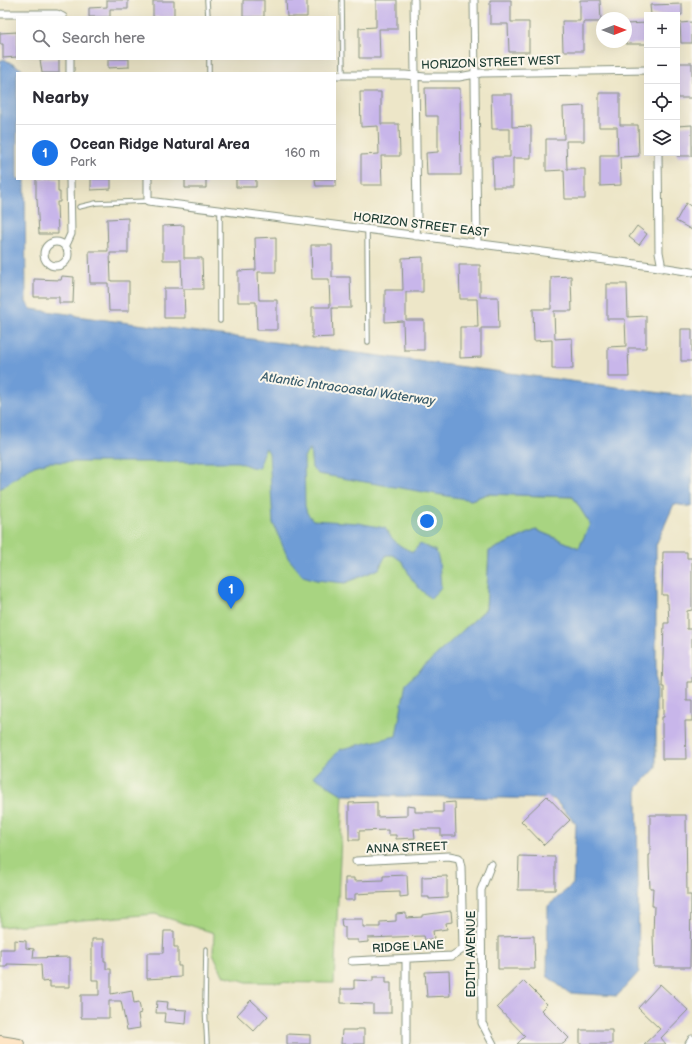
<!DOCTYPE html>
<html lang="en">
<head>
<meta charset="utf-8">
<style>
	body { margin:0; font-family:"Balsamiq Sans",sans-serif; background:#f2f2f3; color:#2b2b33 }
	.controls { position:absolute; right:12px; top:12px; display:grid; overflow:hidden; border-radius:0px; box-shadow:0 4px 16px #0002 }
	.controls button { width:36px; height:36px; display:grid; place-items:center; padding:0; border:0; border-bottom:1px solid #e1e1e2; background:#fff; color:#2b2b33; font:20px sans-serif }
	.compass { position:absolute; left:596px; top:12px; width:36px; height:36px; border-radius:50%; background:#fff; box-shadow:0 4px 16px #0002; rotate:90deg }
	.you { position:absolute; left:427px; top:521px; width:14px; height:14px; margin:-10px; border:3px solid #fff; border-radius:50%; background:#1a73e8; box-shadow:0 0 0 6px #1a73e833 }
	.badge { display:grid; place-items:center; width:26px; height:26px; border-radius:50%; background:#1a73e8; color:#fff; font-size:13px; font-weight:700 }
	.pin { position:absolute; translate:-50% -33px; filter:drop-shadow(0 1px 2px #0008) }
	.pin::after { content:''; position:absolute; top:21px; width:14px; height:12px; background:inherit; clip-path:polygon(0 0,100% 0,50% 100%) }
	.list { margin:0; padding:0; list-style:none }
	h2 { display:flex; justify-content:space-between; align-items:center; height:52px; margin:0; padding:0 16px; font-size:17px }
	h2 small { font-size:13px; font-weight:400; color:#7c7c81 }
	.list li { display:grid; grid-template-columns:26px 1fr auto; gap:12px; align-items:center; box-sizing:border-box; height:56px; padding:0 16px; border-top:1px solid #e1e1e2 }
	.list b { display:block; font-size:15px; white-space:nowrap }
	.list p { margin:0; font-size:13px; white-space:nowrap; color:#7c7c81 }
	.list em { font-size:13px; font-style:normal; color:#7c7c81 }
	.icon { flex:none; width:22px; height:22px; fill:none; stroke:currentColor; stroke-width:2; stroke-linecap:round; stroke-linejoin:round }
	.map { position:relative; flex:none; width:692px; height:1044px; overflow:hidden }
	.search { position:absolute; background:#fff; box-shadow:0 4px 16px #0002; left:16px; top:16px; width:320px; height:44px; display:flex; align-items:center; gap:10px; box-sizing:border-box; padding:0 14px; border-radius:0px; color:#7c7c81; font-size:15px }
	.panel { position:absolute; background:#fff; box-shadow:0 4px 16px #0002; left:16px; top:72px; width:320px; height:108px; border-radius:0px }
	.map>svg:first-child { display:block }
	.green { fill:#a8d481; stroke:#64885a }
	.water { fill:#6e9cd6; stroke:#466c85 }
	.building { fill:#c8b6ea }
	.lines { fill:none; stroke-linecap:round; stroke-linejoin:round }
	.lane-casing { stroke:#86927e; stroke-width:5.5 }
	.street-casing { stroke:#86927e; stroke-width:9 }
	.secondary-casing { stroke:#86927e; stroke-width:12 }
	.lane { stroke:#fff; stroke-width:3.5 }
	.street { stroke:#fff; stroke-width:7 }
	.secondary { stroke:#fee5c5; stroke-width:10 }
	.labels { text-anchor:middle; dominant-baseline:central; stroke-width:4; stroke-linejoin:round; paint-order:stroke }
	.street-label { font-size:12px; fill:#1f3d34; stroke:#fbf7ec }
	.water-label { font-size:13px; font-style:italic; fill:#3b5e6d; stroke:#fbf7ec }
</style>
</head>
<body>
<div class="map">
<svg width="692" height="1044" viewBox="0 0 692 1044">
	<rect width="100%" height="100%" fill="#fbf7ec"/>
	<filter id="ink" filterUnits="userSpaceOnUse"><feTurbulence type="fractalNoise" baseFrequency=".025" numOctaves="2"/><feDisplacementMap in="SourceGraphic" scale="8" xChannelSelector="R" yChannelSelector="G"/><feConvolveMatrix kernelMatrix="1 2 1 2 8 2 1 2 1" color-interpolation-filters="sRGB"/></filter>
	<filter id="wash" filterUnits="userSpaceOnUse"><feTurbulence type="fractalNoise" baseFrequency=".012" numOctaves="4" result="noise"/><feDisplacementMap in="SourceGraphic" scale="16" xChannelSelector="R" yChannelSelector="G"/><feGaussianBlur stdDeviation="0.9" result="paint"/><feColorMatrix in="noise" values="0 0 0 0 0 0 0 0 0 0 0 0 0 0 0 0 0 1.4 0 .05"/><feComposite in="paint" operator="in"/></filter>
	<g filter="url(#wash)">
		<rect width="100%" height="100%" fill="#ede6c8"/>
		<path class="green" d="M0,397L462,441L471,500L487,494L573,497L590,524L579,548L536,530L489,551L486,609L463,630L464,778L319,779L343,795L334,983L247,982L223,975L213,953L214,933L155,914L0,927Z"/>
		<path class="water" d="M4,59L25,71V73H17V179H25L26,302L31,309L76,315V316L692,397V507L674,504L656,545V768L637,788L639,972L617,996L569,993L547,976L548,906L573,884L576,824L554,799L343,795L313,776L341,749L396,736L406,683L486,609L489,551L536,530L579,548L590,524L573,497L487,494L471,500L318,474L312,468L310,449L304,457L305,506L307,513L313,520L358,523L385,528C393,541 398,546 413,552L420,544L436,551L439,561L441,587L431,599L419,588L411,578L403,562L393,555H386L379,569L345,583L316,580L303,576L288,558L273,523L269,453L266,448L262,455L259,468L251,467L238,462H49L31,467L0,489V299L1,298L0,66L1,64L0,61Z"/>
		<g id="blocks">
			<path class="building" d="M107,0H128V9H110V17H89V8L107,7Z
				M243,0H264V17H243Z
				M286,0H307V17H287Z
				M376,0H397V29H379L380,58H359V28L376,27Z
				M490,0H511V22H529V52H509L508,24H490Z
				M580,0H600L601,22H583V51H563L562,21H580Z
				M153,1H174V17H153Z
				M682,4V15H651L650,5Z
				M692,22V43H681L680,23Z
				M647,23V44H626V24Z
				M17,32V57L3,58V44H0V33Z
				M40,59H59V73H42Z
				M108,59H129V67L108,68Z
				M677,63H692V98H677Z
				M425,88H460L461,175H427L426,153L438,152V116H426Z
				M360,92H381V124H399L400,156H381L382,185H361V155L379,154L378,126L361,127Z
				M599,93H620V125H638L639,156L620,157L621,185L600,186V155H618L617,127H599Z
				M491,94H512V127L531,126V158H513V187H493L492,157H510V129H492Z
				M584,106V141H566L567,169H585V199H565L564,170L546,171V139H564L563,107Z
				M692,125V156H677V126Z
				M36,179H58V192H60V202H57L58,234H39L37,199L36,198Z
				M91,179H111V189L91,190Z
				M185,179H206V188H185Z
				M236,179H256V187H236Z
				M315,179H336V186H316Z
				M686,203L692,207V230L676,221Z
				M128,218V253H110L111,281H129V311H109L108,283H90L89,251H108L107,219Z
				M184,225V258H202L203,289H184L185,318H164V288H182L181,260H163V226Z
				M637,226L647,234L639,245L629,237Z
				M276,237V272H258L259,300H277V330H257L256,302H238V271L256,270L255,238Z
				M311,245H332V277H350L351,308H332L333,337L312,338V307H330L329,279H312Z
				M423,257V292H406V320H424V350H404L403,321L385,322V290H403L402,258Z
				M459,265H480V297H498L499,328H481V357L460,358V327H478L477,299H460Z
				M62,276L74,277L73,303H59V297H34V279L61,280Z
				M571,276L572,311H554L555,339L572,338L573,369H552V340L534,341L533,309H551V277Z
				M607,284H627L628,317L646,316V348H628L629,377H608V347L626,346L625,319H607Z
				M681,329H692V361H681Z
				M663,552H687V558H692V610L687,611V629H692V682H687V701H692V721H685L686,759H662V717H664V687H662L664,623H669L668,603H667V595H662Z
				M547,796L570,820L544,845L521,821Z
				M377,802V817L407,816V806L415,807V812H443V803L455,802L456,836H441V829H414L415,838L396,839V835H388V830L359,831V840H349V803Z
				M650,815H686L687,895H691L690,967H654L653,935L654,906H652L653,888H650L649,866V855H650Z
				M519,856L555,857V890H518Z
				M407,875L408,896L400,897V892L374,893L355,894V900H345V878H354V881L383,880V876Z
				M447,876V898L429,899V897H422V877Z
				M451,911L452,922L446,923L447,929L433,931L434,938L425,940L424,936L368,938V942L358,943V940H345V927H342L341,919H363V927H380V922L396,921V914L406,913V918L422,917V915Z
				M164,931H174V947H178V966H181V977L147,979V953H163Z
				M534,936L535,969H498V937Z
				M92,939H104V961H106V969H111V994L132,990L134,1003L139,1002L141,1013L138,1014L140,1028L127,1030L121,1001H109V1018H81V995H99V980H92Z
				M14,940L26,941V948L34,949L33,958L70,957V987H50V981L42,982L41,965L7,964V967H0V949H14Z
				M449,971L450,996L427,997L425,972Z
				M373,977H386V983H391V1013H373V1004L341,1003V989H354V980L373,981Z
				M524,981L547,1004L541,1010L569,1038L563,1044H517L525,1036L497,1007Z
				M660,984L688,1010L661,1038L666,1044H644L660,1029L638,1008Z
				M251,1000L268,1016L254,1031L237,1015Z
				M157,1001L168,1002L167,1009L187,1010L186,1024L164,1022L165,1013H156Z
				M357,1029H364V1044H341L342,1030H357Z
				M580,1030H612V1044H580Z
				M287,1034L310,1035V1044H287Z"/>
		</g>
	</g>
	<g filter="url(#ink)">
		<use href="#blocks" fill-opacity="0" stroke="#86927e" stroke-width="1"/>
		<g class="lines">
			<g class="lane-casing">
				<path id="lane" d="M207,0L208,17
					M342,0L343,75
					M209,59V73
					M79,207L96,203L148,201
					M220,210V321
					M367,229L368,342
					M206,949L205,1005L207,1044"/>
			</g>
			<g class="street-casing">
				<path id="street" d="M414,0L417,219L416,236
					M474,0L477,244
					M0,14H57L63,17
					M70,59V73
					M335,75H405L425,77H459L481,73L647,70
					M658,153L659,252L662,268
					M148,179V201L667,268L692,272
					M44 254a12 12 0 1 1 24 0a12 12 0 1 1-24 0Z
					M65,247L71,234L70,179
					M491,864L481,890L482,1023L493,1044
					M352,961L452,956L463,949L461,867L459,858L449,856L356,861
					M406,1044V959
					M689,1044L692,1039"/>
			</g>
			<g class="secondary-casing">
				<path id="secondary" d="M0,1041L19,1044"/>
			</g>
			<use href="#lane" class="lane"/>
			<use href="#street" class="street"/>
			<use href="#secondary" class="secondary"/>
		</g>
	</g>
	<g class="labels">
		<g class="street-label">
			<text transform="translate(491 63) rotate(-2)">HORIZON STREET WEST</text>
			<text transform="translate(421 225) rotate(7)">HORIZON STREET EAST</text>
			<text transform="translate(407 848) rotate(-2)">ANNA STREET</text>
			<text transform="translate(408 947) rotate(-3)">RIDGE LANE</text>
			<text transform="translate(471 954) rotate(-90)">EDITH AVENUE</text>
		</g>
		<g class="water-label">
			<text transform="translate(348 389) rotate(8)">Atlantic Intracoastal Waterway</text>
		</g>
	</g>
</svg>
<div class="controls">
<button>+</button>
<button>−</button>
<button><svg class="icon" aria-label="locate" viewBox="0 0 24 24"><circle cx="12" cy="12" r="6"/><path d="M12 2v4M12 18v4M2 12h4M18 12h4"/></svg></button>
<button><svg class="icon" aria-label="layers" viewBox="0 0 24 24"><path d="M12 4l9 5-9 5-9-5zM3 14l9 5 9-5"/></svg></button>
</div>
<svg class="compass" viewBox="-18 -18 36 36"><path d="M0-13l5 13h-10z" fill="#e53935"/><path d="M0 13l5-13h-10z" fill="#7c7c81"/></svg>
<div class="you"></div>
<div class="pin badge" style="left:231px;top:609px">1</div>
<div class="search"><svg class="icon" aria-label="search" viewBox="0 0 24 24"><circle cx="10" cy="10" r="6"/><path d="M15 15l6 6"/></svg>Search here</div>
<section class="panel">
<h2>Nearby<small></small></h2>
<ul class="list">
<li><span class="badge">1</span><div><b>Ocean Ridge Natural Area</b><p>Park</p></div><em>160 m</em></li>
</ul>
</section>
</div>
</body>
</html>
